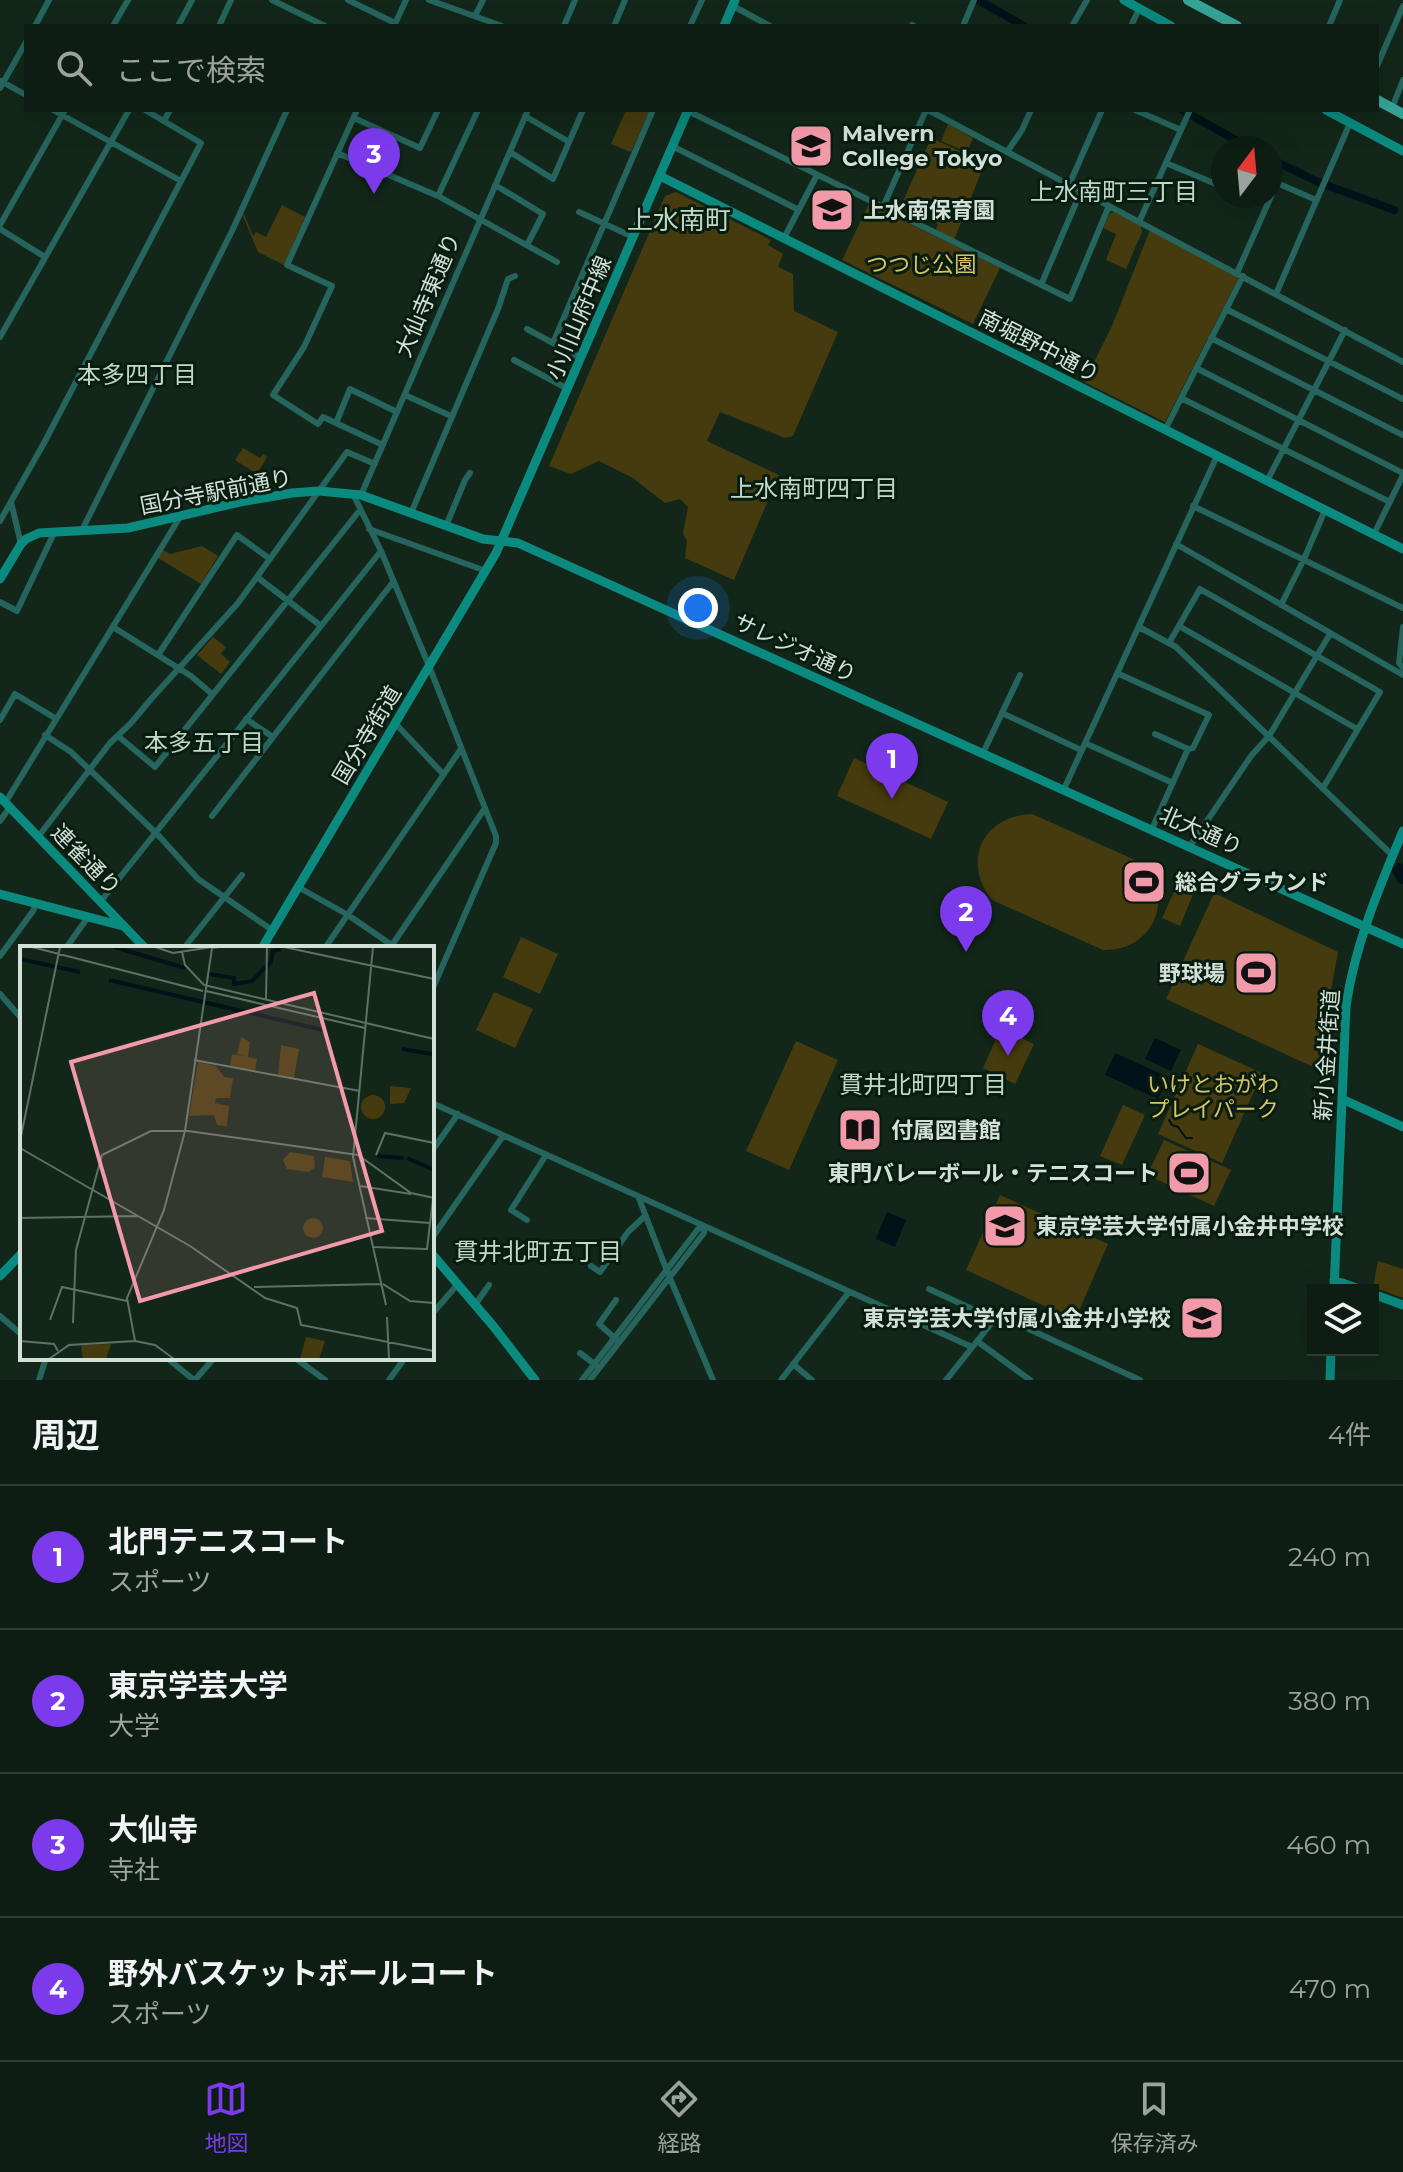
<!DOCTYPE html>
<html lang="ja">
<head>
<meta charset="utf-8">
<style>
	body { margin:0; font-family:Montserrat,"Noto Sans JP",sans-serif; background:#17261c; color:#f1f3f6 }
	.controls { position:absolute; right:24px; bottom:24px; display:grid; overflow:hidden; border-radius:0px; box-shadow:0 8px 32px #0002 }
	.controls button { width:72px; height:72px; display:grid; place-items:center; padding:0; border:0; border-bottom:2px solid #2e3b33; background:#0e1d13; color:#f1f3f6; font:40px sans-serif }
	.compass { position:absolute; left:1211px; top:136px; width:72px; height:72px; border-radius:50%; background:#0e1d13; box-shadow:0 8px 32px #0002; rotate:16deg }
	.you { position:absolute; left:698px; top:608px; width:28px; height:28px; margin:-20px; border:6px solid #fff; border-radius:50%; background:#1a73e8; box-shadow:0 0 0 12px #1a73e833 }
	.badge { display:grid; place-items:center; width:52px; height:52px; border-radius:50%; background:#7c3aed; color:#fff; font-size:26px; font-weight:700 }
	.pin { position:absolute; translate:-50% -66px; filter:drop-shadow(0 2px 4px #0008) }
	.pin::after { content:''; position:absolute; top:42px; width:28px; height:24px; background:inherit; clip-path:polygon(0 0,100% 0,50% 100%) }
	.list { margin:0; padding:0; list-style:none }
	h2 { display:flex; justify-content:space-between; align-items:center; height:104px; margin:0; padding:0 32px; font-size:34px }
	h2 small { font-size:26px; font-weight:400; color:#9ba2a0 }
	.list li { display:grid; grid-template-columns:52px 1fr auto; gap:24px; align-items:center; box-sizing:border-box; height:144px; padding:0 32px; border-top:2px solid #2e3b33 }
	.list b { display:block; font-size:30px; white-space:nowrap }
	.list p { margin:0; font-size:26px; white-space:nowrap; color:#9ba2a0 }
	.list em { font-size:26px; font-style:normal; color:#9ba2a0 }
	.icon { flex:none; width:44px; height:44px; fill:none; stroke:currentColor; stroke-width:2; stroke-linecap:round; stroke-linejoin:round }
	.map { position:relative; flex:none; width:1403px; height:1380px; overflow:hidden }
	.search { position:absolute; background:#0e1d13; box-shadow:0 8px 32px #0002; left:24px; right:24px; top:24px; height:88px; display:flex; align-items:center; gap:20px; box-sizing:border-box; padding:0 28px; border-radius:0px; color:#9ba2a0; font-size:30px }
	.sheet { height:680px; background:#0e1d13 }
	nav { display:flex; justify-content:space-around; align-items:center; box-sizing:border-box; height:112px; border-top:2px solid #2e3b33; background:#0e1d13; font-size:22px; color:#9ba2a0 }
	nav a { display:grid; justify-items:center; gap:4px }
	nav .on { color:#7c3aed }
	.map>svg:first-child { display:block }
	.green { fill:#453b0e }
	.water { fill:#001318 }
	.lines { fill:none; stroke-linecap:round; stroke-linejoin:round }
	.stream { stroke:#001318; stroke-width:2 }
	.canal { stroke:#001318; stroke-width:8 }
	.river { stroke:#001318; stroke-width:14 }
	.street { stroke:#25655d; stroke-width:6 }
	.secondary { stroke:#0b8a7f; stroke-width:9 }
	.primary { stroke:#36a397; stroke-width:10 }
	.labels { text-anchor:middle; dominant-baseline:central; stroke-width:6; stroke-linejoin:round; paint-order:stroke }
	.poi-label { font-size:22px; font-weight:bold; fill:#d3e0d7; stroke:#081d10; text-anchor:start }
	.park-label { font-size:22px; fill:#d9c367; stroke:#081d10 }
	.street-label { font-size:22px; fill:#d3e0d7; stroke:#081d10 }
	.neighbourhood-label { font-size:24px; fill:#c0d9c7; stroke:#081d10 }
	.quarter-label { font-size:26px; fill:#c0d9c7; stroke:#081d10 }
	.inset-river { fill:none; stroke:#001318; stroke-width:4 }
	.inset-road { fill:none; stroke:#5f7165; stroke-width:2 }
	.view { fill:#f39aaa; fill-opacity:0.15; stroke:#f39aaa; stroke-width:4 }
	.inset-edge { fill:none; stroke:#d3e0d7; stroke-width:4 }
</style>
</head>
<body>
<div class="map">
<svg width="1403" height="1380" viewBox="0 0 1403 1380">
	<rect width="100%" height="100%" fill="#122719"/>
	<path class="green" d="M626,110H650L631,152L611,144Z
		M948,124L973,138L967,152L941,141Z
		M931,138L967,154L965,161L968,155L985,163L954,240L935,231L938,224L900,208Z
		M676,192L771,240L768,245L783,254L778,267L793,274L794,311L838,332L793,436L785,438L720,412L707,441L779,475L734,580L685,558L687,541L683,533L688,507L680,499L665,503L633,478L599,461L571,474L549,466L665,196Z
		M869,204L1000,268L973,324L842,260Z
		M282,205L305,217L284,265L258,252L243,216L244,214L253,236L256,232L266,237Z
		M1114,212L1141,226L1142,232L1126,269L1106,260L1116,234L1103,228L1110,213Z
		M1150,230L1239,277L1165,422L1084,382L1112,326Z
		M243,448L260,458L263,454L267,457L257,474L235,460Z
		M202,546L218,556L201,584L158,558L163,550L170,554Z
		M213,637L226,647L221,654L230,662L221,674L197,655Z
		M854,758L948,802L931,839L837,796Z
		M1032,814L1142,863C1176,899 1153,951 1103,950L992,900C961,861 983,816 1032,814Z
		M1177,885L1194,892L1180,926L1162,918Z
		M1214,893L1338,952L1330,995L1324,1072L1166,999Z
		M521,937L558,954L540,994L503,977Z
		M494,992L533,1009L515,1048L476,1030Z
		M1001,1028L1034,1044L1015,1084L983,1068Z
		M796,1041L838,1060L789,1170L746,1151Z
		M1198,1044L1262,1073L1222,1163L1158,1134Z
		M1123,1105L1145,1115L1122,1165L1100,1156Z
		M1164,1140L1231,1170L1214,1206L1147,1175Z
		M1000,1195L1108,1244L1075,1320L966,1270Z
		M1378,1261L1403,1269V1298L1373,1287Z"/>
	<path class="water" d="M1155,1038L1181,1050L1171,1071L1145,1059Z
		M1115,1053L1168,1077L1158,1099L1105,1075Z
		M887,1212L906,1220L895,1247L876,1239Z"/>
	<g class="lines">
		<path class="stream" d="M1169,1120L1172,1125L1178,1127L1186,1138H1192"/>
		<path class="canal" d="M978,0L1024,26
			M1182,110L1250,148
			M1271,159L1318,182L1394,210"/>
		<path class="river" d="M1399,870L1403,877"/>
		<path class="street" d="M272,0L325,26
			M348,0L395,23
			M429,0L502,26
			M733,6L770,26
			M475,16L483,0
			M912,25L914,26
			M35,26L49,0
			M113,26L128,0
			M178,26L192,0
			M219,26L231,0
			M394,26L406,0
			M564,26L575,0
			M614,26L625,0
			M690,26L702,0
			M963,26L974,0
			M1072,26L1087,0
			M1131,26L1139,9
			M1329,26L1340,0
			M1377,66L1403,6
			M1,81L26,95
			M0,88L26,42
			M1392,108L1403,80
			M53,110L181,181
			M357,110L287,265L332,286L304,347L273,395L318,424L323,417L383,445
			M928,110L1403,362
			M1135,110L1181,130
			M688,111L1070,299L1109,206
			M525,116L569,142
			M354,118L420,148L438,110
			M164,121L170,110
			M672,146L799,210
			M510,152L553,179L583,110
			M1007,152L1022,130L1031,110
			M337,153L438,196L557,262
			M1166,163L1223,187
			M495,185L543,214L527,245
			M1069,185L1102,110
			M438,196L478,110
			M883,207L926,110
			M579,212L633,237
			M1139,222L1190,110
			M0,225L65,110
			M0,229L45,257
			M784,238L817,175
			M1237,273L1277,183L1316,200
			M1041,285L1081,191
			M1276,294L1350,123
			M1226,309L1403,399
			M527,329L553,343
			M0,337L129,110
			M1211,338L1403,435
			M581,358L553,343L653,110
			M514,360L568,389
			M1196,368L1403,473
			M405,395L451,416
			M1181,398L1390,502
			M336,423L350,389L397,412
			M1165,430L1243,276
			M1267,481L1345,330
			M353,494L381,551L429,666L496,836V843L432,990
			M361,495L528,110
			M11,502L21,544
			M1193,506L1403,608
			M411,513L498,309L508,279L515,276
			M0,521L44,443L201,143L145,110
			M446,526L465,480L470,473
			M369,529L486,571
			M82,530L232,231L287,110
			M1374,534L1403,475
			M1176,544L1403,675
			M257,577L321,626
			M0,602L17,611L55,531
			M1281,605L1304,559L1325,510
			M1179,626L1357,729
			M113,627L191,676L212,694
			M1139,627L1176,647L1393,856
			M1403,627L1399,663L1403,668
			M1169,643L1200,589L1380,692L1323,788
			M158,655L237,535L270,559
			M1117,673L1209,715L1193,748L1188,749L1152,829
			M1002,713L1081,750
			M246,719L273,737
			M0,720L15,694L55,718
			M395,723L443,774
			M1155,734L1188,749
			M45,735L71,752L90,770L159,836L198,879L272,930
			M118,736L155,767L360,510
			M1085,743L1173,783
			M983,753L1020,675
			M1064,789L1217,456
			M5,803L180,517
			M212,816L393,582
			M0,821L10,807
			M38,837L110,743L131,723L152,698L238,603L347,452L375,464
			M1190,846L1251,756L1269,736L1330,634
			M298,887L348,915L396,948
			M101,901L381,551
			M66,948L88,917
			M184,948L242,875
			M325,948L461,749
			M390,948L485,808
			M0,956L33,911L36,904
			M0,994L22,1019
			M432,1103L972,1347
			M432,1151L458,1114
			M638,1196L667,1271L713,1380
			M527,1220L511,1210L546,1155
			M432,1238L503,1136
			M591,1266L600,1272L628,1232L645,1216
			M929,1289L994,1319
			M616,1300L599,1324L617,1340
			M475,1305L489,1285
			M432,1314L457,1285
			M0,1316L22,1335
			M977,1341L1030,1380
			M580,1353L597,1366
			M167,1358L194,1380
			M295,1358L325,1380
			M793,1364L812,1380
			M39,1380L46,1358
			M195,1380L214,1358
			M389,1380L405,1358
			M582,1380L698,1229L704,1227
			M590,1380L704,1233V1226
			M781,1380L849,1292
			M946,1380L998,1315L1140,1380"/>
		<path class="secondary" d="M1124,0L1171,26
			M724,26L735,0
			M1326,110L1403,151
			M660,176L1403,549
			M0,579L21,544L26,539L39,533L128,528L240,502L292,493L319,491L361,495L483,539L518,543L1403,944
			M0,797L145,948
			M0,894L123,926
			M262,948L496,553L688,110
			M1342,1099L1403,1127
			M432,1254L494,1327L535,1380
			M0,1276L22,1253
			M1334,1280L1362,1290
			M1334,1290L1346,1006C1355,944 1379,888 1403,831
			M1373,1294L1403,1305
			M1330,1380L1331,1350"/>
		<path class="primary" d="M1188,0L1237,26
			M1377,100L1403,114"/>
	</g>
	<defs>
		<g id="university-square" transform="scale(2.3)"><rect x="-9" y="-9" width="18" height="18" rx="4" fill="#f39aaa" stroke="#081d10"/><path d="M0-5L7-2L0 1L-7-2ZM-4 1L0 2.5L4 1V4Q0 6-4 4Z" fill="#111"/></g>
		<g id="school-square" transform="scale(2.3)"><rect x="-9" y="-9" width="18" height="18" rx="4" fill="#f39aaa" stroke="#081d10"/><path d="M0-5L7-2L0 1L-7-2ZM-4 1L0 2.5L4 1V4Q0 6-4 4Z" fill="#111"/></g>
		<g id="stadium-square" transform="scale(2.3)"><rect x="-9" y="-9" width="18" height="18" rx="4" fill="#f39aaa" stroke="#081d10"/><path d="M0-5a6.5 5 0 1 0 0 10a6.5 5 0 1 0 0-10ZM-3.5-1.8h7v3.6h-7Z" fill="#111"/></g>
		<g id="library-square" transform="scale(2.3)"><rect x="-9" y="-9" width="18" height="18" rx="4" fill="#f39aaa" stroke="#081d10"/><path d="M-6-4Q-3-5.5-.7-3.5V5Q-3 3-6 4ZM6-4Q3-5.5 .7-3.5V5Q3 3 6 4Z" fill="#111"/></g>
	</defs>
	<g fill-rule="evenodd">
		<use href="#university-square" x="811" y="146"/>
		<use href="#school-square" x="832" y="210"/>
		<use href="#stadium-square" x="1144" y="882"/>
		<use href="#stadium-square" x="1256" y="973"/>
		<use href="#library-square" x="860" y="1130"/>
		<use href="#stadium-square" x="1189" y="1173"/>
		<use href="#school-square" x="1005" y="1226"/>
		<use href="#school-square" x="1202" y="1318"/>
	</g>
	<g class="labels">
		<g class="poi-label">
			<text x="842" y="133">Malvern<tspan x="842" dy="25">College Tokyo</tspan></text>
			<text x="863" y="210">上水南保育園</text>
			<text x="1175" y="882">総合グラウンド</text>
			<text x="1225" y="973" text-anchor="end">野球場</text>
			<text x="891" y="1130">付属図書館</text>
			<text x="1158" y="1173" text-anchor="end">東門バレーボール・テニスコート</text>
			<text x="1036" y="1226">東京学芸大学付属小金井中学校</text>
			<text x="1171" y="1318" text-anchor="end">東京学芸大学付属小金井小学校</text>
		</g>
		<g class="park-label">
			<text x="921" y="264">つつじ公園</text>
			<text x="1213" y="1084">いけとおがわ<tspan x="1213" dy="25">プレイパーク</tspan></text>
		</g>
		<g class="street-label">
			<text transform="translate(428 295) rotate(-67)">大仙寺東通り</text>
			<text transform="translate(579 318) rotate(-67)">小川山府中線</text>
			<text transform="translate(1039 346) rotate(27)">南堀野中通り</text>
			<text transform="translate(216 492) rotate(-11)">国分寺駅前通り</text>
			<text transform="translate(795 648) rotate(25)">サレジオ通り</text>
			<text transform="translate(367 735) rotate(-59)">国分寺街道</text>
			<text transform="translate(1201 831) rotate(24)">北大通り</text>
			<text transform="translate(86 860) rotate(46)">連雀通り</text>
			<text transform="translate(1327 1055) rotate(-86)">新小金井街道</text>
		</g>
		<g class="neighbourhood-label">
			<text x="1114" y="191">上水南町三丁目</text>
			<text x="137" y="374">本多四丁目</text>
			<text x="814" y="488">上水南町四丁目</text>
			<text x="204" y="742">本多五丁目</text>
			<text x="923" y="1084">貫井北町四丁目</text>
			<text x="538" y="1251">貫井北町五丁目</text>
		</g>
		<g class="quarter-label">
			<text x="679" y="220">上水南町</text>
		</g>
	</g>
	<g transform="translate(20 946)">
		<rect width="414" height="414" fill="#122719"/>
		<path d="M221,91L230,96L228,111L237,113L235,124L210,120L212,108L224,110L217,108ZM261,99L279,103L274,132L258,129ZM178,116L196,120L204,131L213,132L210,152H196L195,157L209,160L207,180L197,179L194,169L169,170ZM370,140L391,142L384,157L370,158ZM341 161a12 12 0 1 1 24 0a12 12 0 1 1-24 0ZM270,206L294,210L295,221L289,226L267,223L263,214ZM305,211L330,215L333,236L302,231ZM283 282a10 10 0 1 1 20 0a10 10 0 1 1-20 0ZM286,391L305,395L299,413H280ZM91,398L86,413H63L61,399Z" fill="#453b0e"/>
		<path class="inset-river" d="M94,1L165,22M0,13L60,26M189,28L214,32V38L232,35L251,16L253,5L261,3M89,34L303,84M382,103L412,108M357,210L384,212M387,212L414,224"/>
		<path class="inset-road" d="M12,1L183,45M135,1L153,7L192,1M264,1L414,33M353,1L333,211L366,359M162,6L165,19L184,39M184,39L414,93M186,45L345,82M246,53L247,1M174,114L340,145M0,195L40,1M0,202L170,300L245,352L277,362L281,379L414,405M356,209L365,187L414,197M340,240L391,248M0,272L118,270M345,272L410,277M352,301L407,303L414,244M363,338L390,355L414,357M234,341L361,338M367,371L369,413M30,374L42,341L107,355M53,377L56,304L82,209L131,185H168L338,209L391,247L414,252M0,395L34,398L38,405M115,395L135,399L154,413M115,395L107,352L144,264L165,185L192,2L199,1M29,413L49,399L115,395"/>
		<path class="view" d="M294,47L362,285L120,355L51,116Z"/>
		<rect width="414" height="414" class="inset-edge"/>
	</g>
</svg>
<div class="controls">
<button><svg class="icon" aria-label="layers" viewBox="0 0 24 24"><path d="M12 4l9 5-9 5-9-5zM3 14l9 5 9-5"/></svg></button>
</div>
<svg class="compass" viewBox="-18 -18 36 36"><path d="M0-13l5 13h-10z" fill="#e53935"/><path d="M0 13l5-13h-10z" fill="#9ba2a0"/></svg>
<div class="you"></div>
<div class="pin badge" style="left:892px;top:799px">1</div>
<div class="pin badge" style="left:966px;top:952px">2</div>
<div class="pin badge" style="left:374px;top:194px">3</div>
<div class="pin badge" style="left:1008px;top:1056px">4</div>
<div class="search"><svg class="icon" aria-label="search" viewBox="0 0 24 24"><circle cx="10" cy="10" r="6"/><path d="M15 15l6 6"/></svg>ここで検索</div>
</div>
<section class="sheet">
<h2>周辺<small>4件</small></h2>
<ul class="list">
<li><span class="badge">1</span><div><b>北門テニスコート</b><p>スポーツ</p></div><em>240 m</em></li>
<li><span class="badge">2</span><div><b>東京学芸大学</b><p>大学</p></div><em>380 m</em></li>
<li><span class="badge">3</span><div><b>大仙寺</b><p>寺社</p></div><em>460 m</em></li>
<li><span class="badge">4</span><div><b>野外バスケットボールコート</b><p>スポーツ</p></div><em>470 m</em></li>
</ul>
</section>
<nav>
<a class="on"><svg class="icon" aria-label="map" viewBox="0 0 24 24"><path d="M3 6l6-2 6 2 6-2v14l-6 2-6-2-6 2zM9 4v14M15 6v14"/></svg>地図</a>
<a><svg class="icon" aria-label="directions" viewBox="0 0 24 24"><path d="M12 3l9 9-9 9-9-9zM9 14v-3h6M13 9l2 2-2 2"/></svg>経路</a>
<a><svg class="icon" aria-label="saved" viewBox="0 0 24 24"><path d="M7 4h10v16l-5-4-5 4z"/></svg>保存済み</a>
</nav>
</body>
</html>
